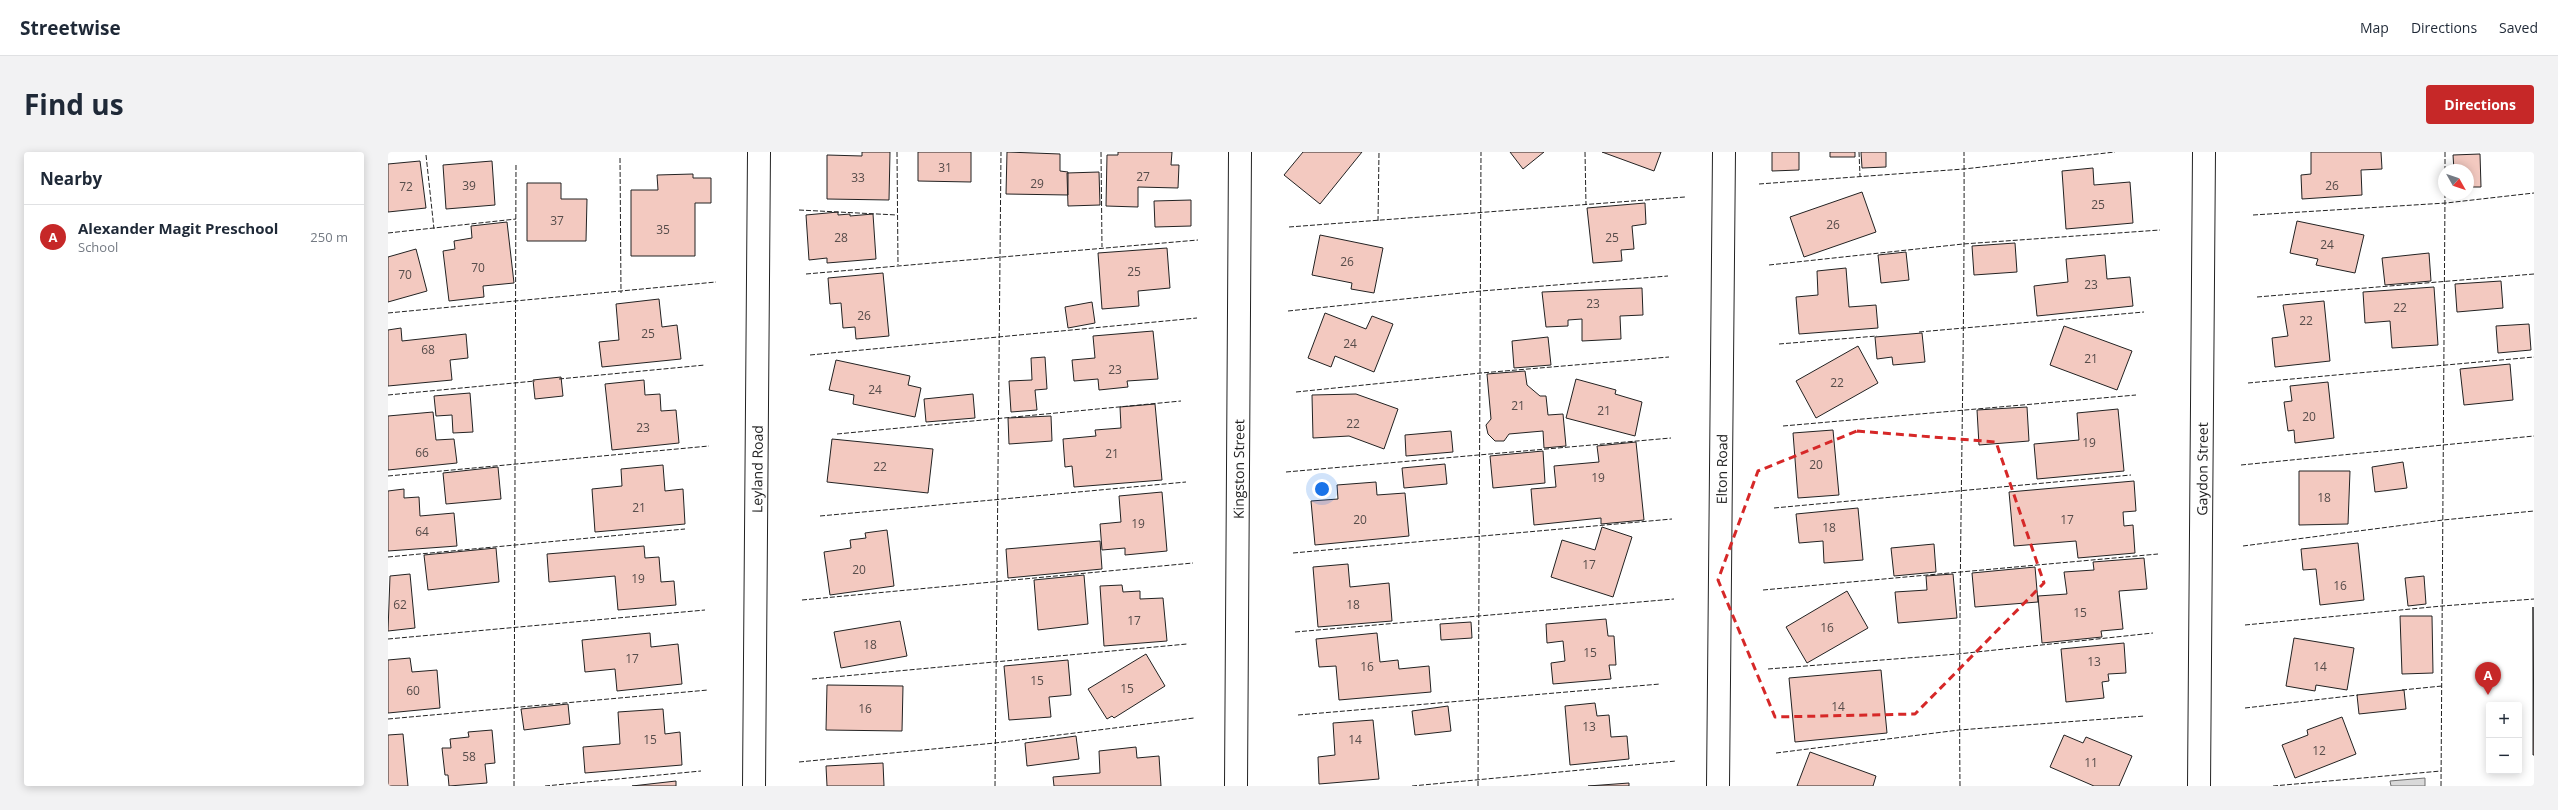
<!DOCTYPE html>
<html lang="en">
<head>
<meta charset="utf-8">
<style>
	body { margin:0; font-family:"Open Sans",sans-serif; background:#f2f2f3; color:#1f2937 }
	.controls { position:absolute; right:12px; bottom:12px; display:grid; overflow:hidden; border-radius:4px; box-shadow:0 2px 10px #0003 }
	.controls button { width:36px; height:36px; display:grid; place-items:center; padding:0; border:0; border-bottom:1px solid #e0e1e3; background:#fff; color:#1f2937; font:20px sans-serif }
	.compass { position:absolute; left:2050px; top:12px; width:36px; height:36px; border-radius:50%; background:#fff; box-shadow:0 2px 10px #0003; rotate:130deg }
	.you { position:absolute; left:934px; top:337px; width:14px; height:14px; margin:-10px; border:3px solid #fff; border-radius:50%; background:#1a73e8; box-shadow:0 0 0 6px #1a73e833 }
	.badge { display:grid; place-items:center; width:26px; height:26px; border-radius:50%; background:#c62828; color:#fff; font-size:13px; font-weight:700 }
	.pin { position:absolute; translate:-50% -33px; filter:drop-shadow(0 1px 2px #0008) }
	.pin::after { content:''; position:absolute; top:21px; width:14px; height:12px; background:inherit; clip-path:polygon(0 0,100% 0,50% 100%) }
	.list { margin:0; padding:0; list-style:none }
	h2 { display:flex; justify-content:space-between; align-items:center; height:52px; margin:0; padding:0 16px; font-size:17px }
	h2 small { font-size:13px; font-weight:400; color:#747a83 }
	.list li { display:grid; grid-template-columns:26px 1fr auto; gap:12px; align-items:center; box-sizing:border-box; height:64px; padding:0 16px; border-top:1px solid #e0e1e3 }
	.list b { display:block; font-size:15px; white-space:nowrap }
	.list p { margin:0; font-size:13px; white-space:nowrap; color:#747a83 }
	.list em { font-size:13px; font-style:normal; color:#747a83 }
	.map { position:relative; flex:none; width:2146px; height:634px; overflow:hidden; border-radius:4px }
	header { display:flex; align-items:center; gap:24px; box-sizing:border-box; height:56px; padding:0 20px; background:#fff; border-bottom:1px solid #e0e1e3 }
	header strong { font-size:19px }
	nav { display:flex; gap:22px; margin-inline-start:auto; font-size:14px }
	.intro { display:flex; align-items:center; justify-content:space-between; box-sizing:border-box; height:96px; padding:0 24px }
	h1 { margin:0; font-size:28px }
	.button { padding:10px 18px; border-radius:4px; background:#c62828; color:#fff; font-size:14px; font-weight:700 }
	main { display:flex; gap:24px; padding:0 24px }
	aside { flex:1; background:#fff; border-radius:4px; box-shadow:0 2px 10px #0003 }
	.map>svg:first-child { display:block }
	.water { fill:#d9d9d9; stroke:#6f6f6f }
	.building { fill:#f3c9c0; stroke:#222 }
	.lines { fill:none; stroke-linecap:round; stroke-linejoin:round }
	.minor-casing { stroke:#222; stroke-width:24 }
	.minor { stroke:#fff; stroke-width:22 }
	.fence { stroke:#222; stroke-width:1; stroke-dasharray:5 2; stroke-linecap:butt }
	.marked { fill:none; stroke:#d62828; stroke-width:3; stroke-dasharray:8 5; stroke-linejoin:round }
	.labels { text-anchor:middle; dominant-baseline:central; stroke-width:3; stroke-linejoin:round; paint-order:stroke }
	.number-label { font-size:12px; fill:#564c4a }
	.street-label { font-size:14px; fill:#222; stroke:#fff }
</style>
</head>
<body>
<header>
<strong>Streetwise</strong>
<nav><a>Map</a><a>Directions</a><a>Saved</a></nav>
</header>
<div class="intro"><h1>Find us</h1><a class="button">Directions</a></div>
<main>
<aside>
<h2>Nearby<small></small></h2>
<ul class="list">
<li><span class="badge">A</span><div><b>Alexander Magit Preschool</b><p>School</p></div><em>250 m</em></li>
</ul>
</aside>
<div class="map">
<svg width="2146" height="634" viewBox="0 0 2146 634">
	<rect width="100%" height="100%" fill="#fff"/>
	<path class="water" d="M2037,626V634H2003L2002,629Z"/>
	<path class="building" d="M474,0H502L501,48L439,47V3L474,4Z
		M530,0H583V30L530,29Z
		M619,0L672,2V19L680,20V43L618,42Z
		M730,0H784L783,13H791L790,36L750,35V55L718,54L719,3H730Z
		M915,0H974L932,52L896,23Z
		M1122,0H1156L1135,17Z
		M1214,0H1273L1266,19Z
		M1384,0H1411V18L1384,19Z
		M1442,0H1467V5H1442Z
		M1473,0H1498V15L1474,16Z
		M1923,0H1993L1994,17L1973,18L1974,43L1914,47L1913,23L1923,22Z
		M2092,2L2093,35H2080V18H2066L2065,3Z
		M32,9L38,56L0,60V12Z
		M104,9L107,53L58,57L55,13Z
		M1705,16L1706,33L1742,30L1745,71L1678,77L1674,19Z
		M711,20L712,53L680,54L679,21Z
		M305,22V26H323V51H307V104H243V38H270L269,23Z
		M139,31H173V47H199L198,89H139Z
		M1474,40L1488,80L1416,105L1402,65Z
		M803,48V74L767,75L766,49Z
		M1257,51L1258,72L1244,74L1246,97L1233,98L1234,109L1205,111L1199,56Z
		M450,60V63L462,62V64L485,62L488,107L439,111V106L421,108L418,63Z
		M1909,69L1976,83L1967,121L1928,113L1930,107L1902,101Z
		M119,70L126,131L95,134L96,145L61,149L55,99L67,97L66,89L84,86L83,74Z
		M932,83L995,96L986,141L963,137L964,131L924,123Z
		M1627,91L1629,120L1586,123L1584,94Z
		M779,96L782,136L750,139L751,154L714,157L710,101Z
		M28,97L39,139L0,150V105Z
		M1518,100L1521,128L1493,131L1490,103Z
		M2041,101L2043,129L1997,133L1994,106Z
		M1717,103L1719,127L1742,125L1745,154L1649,164L1646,134L1680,130L1678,107Z
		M1458,116L1461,155L1488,153L1490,176L1411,182L1408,145L1430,143L1429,119Z
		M495,121L501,184L468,187L467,175L455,176L453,151L442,152L440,126Z
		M2113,129L2115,156L2069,160L2067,132Z
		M2046,135L2050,193L2004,196L2002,169L1977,171L1975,140Z
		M1254,136L1255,163L1232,164L1233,187L1194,189V167L1180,168V174L1158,175L1154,140Z
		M271,147L274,175L289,173L293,207L214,215L211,190L231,188L228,152Z
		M1936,149L1942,209L1887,215L1884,186L1900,184L1895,153Z
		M704,150L707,171L680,176L677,155Z
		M937,161L978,177L984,164L1005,172L986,220L947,204L943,215L920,206Z
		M2141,172L2143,198L2110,201L2108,174Z
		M1676,174L1744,199L1729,238L1662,213Z
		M13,176L14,189L78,182L80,206L62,208L64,228L0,234V178Z
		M765,179L770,227L739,229L740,235L711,238L710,227L686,229L684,208L707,206L705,184Z
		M1534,181L1537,210L1505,213L1504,205L1489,207L1487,185Z
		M1160,185L1163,213L1126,216L1124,189Z
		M1470,194L1490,231L1428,266L1408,229Z
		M657,205L659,237L647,238L649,258L623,260L621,229L644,228L643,206Z
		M448,208L522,224L520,233L533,236L527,265L465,252L466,243L441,238Z
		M2122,212L2125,248L2076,253L2072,217Z
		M1137,219L1139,233L1152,244H1158L1160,263L1175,262L1178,294L1156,296L1155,279L1121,282L1116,289H1107L1100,282L1098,273L1103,267L1099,222Z
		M173,225L175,244L147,247L145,228Z
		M1188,227L1228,238L1227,242L1254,250L1247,284L1178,266Z
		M256,228L257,243L272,242L273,259L288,258L291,291L224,298L217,232Z
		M1940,230L1946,286L1907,291L1906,278L1900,279L1896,250L1904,249L1902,234Z
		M82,241L85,280L65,281L64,263L48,264L46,244Z
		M585,242L587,266L538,270L536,247Z
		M968,242L1010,257L996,297L961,284L925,286L924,243Z
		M767,252L774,328L686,335L684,314L677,315L675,287L708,284L707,278L733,276L732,255Z
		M1639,255L1641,289L1591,293L1589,258Z
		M1730,257L1736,319L1649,327L1646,292L1691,288L1689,261Z
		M45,260L48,288L66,287L69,311L0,318V264Z
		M663,264L664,289L621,292L620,266Z
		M1445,278L1451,343L1410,346L1405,281Z
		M1063,279L1065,300L1018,304L1017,283Z
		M444,287L545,297L540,341L439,330Z
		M1248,290L1256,368L1213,372V366L1146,373L1143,337L1168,335L1166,314L1211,310L1209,294Z
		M1155,299L1157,331L1105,336L1102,304Z
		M2015,310L2019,336L1987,340L1984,315Z
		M1057,312L1059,332L1016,336L1014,316Z
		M275,313L277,339L295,337L297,372L207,380L204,337L234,334L233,317Z
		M110,315L113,347L58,352L55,321Z
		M1911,319H1962L1960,372L1911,373Z
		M1746,329L1748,359L1735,360L1736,374L1745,373L1747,401L1690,406L1688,389L1626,394L1621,340Z
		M988,330L989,343L1017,341L1021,384L927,393L923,349L950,347L949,333Z
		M16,337V346L31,345L32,364L66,361L69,394L0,399V339Z
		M774,340L779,399L737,403V396L714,398L712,372L733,370L731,344Z
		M1470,356L1475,408L1436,411L1435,389L1411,391L1408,362Z
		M1214,375L1244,385L1225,445L1163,425L1174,388L1207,398Z
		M499,378L506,434L442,443L436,400L463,396L462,388L478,386L477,381Z
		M712,389L714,417L620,426L618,397Z
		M1970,391L1976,448L1932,453L1928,417L1915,418L1913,397Z
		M1546,392L1548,420L1506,424L1503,396Z
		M256,394L257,406L271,405L273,430L286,429L288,453L230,458L227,424L161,430L159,402Z
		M108,396L111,430L40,438L36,403Z
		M1756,406L1759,437L1731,439L1735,477L1713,479L1714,485L1654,491L1650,444L1679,442L1676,420L1706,418L1705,410Z
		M960,412L962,435L1001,431L1004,469L930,475L925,415Z
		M1647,415L1650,450L1587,455L1584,421Z
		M22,422L27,476L0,479L2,424Z
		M1565,422L1569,466L1510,471L1507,440L1539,438L1538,424Z
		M696,423L700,472L650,478L646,428Z
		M2036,424L2038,452L2020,454L2017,426Z
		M734,433L735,440L752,439V447L775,446L779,489L716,494L712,434Z
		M1459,439L1480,476L1419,511L1398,475Z
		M2145,455L2146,603H2145Z
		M2012,464H2044L2045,521L2014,522Z
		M1218,467L1220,484H1226L1228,513H1221L1223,527L1165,532L1163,511L1177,509L1175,489L1159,491L1158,472Z
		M512,469L519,504L453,516L446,480Z
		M1083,470L1084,486L1053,488L1052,472Z
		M262,481L263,495L290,492L294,532L229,539L227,517L197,520L194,488Z
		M989,481L992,510L1010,508L1011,517L1041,514L1043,540L951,548L948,514L931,515L928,487Z
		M1906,486L1966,496L1959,538L1928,533L1927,539L1898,534Z
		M1736,491L1738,521L1720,522L1721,529L1714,530L1716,546L1678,550L1673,497Z
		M758,502L777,534L726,566L724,564L719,567L700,537Z
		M22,506L24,520L49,518L52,556L0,561V508Z
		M680,508L683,543L661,545L663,565L621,568L616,514Z
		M1493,518L1499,581L1407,590L1401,526Z
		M439,533L515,534L514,579L438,578Z
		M2016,538L2018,557L1971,562L1969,543Z
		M1207,551L1209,564L1221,563L1223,585L1239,584L1241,607L1182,613L1177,554Z
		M180,552L182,572L136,578L133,557Z
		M1060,554L1063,579L1027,583L1024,559Z
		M275,557L277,582L292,580L294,613L197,621L195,595L232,592L230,560Z
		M1954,565L1968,602L1907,626L1894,593L1920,583L1919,578Z
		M985,568L991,627L931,632L930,605L947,603L945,571Z
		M104,578L107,611L97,612L99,631L61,634L60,623H57L54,596H63L62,587L81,585L80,580Z
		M15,582L20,634H0V583Z
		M1676,583L1695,591L1698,585L1744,604L1731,634H1706L1662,615Z
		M688,584L691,607L639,614L637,591Z
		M748,595L749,606L771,604L773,634H666L665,625L712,621L711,599Z
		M1422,600L1488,624L1485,634H1409Z
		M495,611L496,634H439L438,614Z
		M288,629V634H244Z
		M1241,631V634H1200Z"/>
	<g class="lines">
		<g class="minor-casing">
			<g id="minor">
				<path id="s1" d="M366,634L371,0"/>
				<path id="s2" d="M848,634L852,0"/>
				<path id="s3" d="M1330,634L1336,0"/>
				<path id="s4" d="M1811,634L1816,0"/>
			</g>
		</g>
		<use href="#minor" class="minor"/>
		<path class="fence" d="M509,0L510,113
			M713,0L714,95
			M1197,0L1198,53
			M1471,0L1472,24
			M2057,0V18
			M38,3L46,77
			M232,6L233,141
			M1371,32L1576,17L1727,0
			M411,58L509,63
			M1865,63L2058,51L2146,41
			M990,69L991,0
			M901,75L1297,45
			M0,81L128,67
			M1381,113L1575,92L1772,78
			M418,122L810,88
			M1869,145L2146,122
			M900,159L1093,139L1280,124
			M0,161L328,130
			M1531,180L1756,160
			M1391,192L1489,184
			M422,203L809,166
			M171,227L317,213
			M1860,231L2146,205
			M908,240L1093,221L1281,205
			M0,243L147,229
			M1395,274L1748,243
			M449,282L793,249
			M1853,313L2146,284
			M898,320L1283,286
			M0,324L321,294
			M1386,356L1743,323
			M432,364L798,330
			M1855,394L2055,368L2146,359
			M905,401L1284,367
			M0,405L297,377
			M1375,438L1770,402
			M414,448L805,411
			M1857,473L2054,454L2146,447
			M907,480L1286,447
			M0,487L317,458
			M1380,517L1570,502L1765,481
			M424,527L799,492
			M2014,538L2054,534
			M1857,556L1970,543
			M910,563L1272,532
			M0,567L320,538
			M1388,601L1571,578L1757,564
			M411,610L607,591L806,566
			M126,634L128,13
			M157,634L313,619
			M607,634L613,0
			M1024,634L1288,609
			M1090,634L1093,0
			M1572,634C1570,423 1577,211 1576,0
			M1885,634L2053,619
			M2053,634L2057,42"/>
	</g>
	<path class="marked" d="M1469,279L1608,290L1656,431L1527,562L1387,565L1330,428L1370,319Z"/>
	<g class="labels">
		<g class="number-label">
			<text x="557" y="15">31</text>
			<text x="755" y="24">27</text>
			<text x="470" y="25">33</text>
			<text x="649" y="31">29</text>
			<text x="81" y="33">39</text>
			<text x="1944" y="33">26</text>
			<text x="18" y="34">72</text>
			<text x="1710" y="52">25</text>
			<text x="169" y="68">37</text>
			<text x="1445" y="72">26</text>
			<text x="275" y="77">35</text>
			<text x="453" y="85">28</text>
			<text x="1224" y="85">25</text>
			<text x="1939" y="92">24</text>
			<text x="959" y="109">26</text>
			<text x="90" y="115">70</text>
			<text x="746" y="119">25</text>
			<text x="17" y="122">70</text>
			<text x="1703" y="132">23</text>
			<text x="1205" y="151">23</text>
			<text x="2012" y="155">22</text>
			<text x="476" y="163">26</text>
			<text x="1918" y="168">22</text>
			<text x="260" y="181">25</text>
			<text x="962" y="191">24</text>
			<text x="40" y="197">68</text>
			<text x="1703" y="206">21</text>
			<text x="727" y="217">23</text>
			<text x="1449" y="230">22</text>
			<text x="487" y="237">24</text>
			<text x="1130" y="253">21</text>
			<text x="1216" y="258">21</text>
			<text x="1921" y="264">20</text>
			<text x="965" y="271">22</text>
			<text x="255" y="275">23</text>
			<text x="1701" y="290">19</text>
			<text x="34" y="300">66</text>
			<text x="724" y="301">21</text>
			<text x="1428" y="312">20</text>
			<text x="492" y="314">22</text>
			<text x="1210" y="325">19</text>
			<text x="1936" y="345">18</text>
			<text x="251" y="355">21</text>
			<text x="972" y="367">20</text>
			<text x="1679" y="367">17</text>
			<text x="750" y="371">19</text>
			<text x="1441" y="375">18</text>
			<text x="34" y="379">64</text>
			<text x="1201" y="412">17</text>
			<text x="471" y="417">20</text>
			<text x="250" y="426">19</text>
			<text x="1952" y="433">16</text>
			<text x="12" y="452">62</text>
			<text x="965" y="452">18</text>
			<text x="1692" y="460">15</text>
			<text x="746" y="468">17</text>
			<text x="1439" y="475">16</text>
			<text x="482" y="492">18</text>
			<text x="1202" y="500">15</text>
			<text x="244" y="506">17</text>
			<text x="1706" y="509">13</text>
			<text x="979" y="514">16</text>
			<text x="1932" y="514">14</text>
			<text x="649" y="528">15</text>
			<text x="739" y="536">15</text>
			<text x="25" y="538">60</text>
			<text x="1450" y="554">14</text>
			<text x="477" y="556">16</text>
			<text x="1201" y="574">13</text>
			<text x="262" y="587">15</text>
			<text x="967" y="587">14</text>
			<text x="1931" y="598">12</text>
			<text x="81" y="604">58</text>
			<text x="1703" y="610">11</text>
		</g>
		<g class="street-label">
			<text stroke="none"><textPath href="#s1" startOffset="317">Leyland Road</textPath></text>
			<text stroke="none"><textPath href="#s2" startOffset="317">Kingston Street</textPath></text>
			<text stroke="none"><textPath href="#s3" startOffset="317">Elton Road</textPath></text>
			<text stroke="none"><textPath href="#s4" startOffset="317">Gaydon Street</textPath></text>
		</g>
	</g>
</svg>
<div class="controls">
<button>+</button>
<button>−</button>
</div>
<svg class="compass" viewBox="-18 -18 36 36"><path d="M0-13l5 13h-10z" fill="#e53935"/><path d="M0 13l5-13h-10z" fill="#747a83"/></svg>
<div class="you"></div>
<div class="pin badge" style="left:2100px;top:543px">A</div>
</div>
</main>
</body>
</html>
